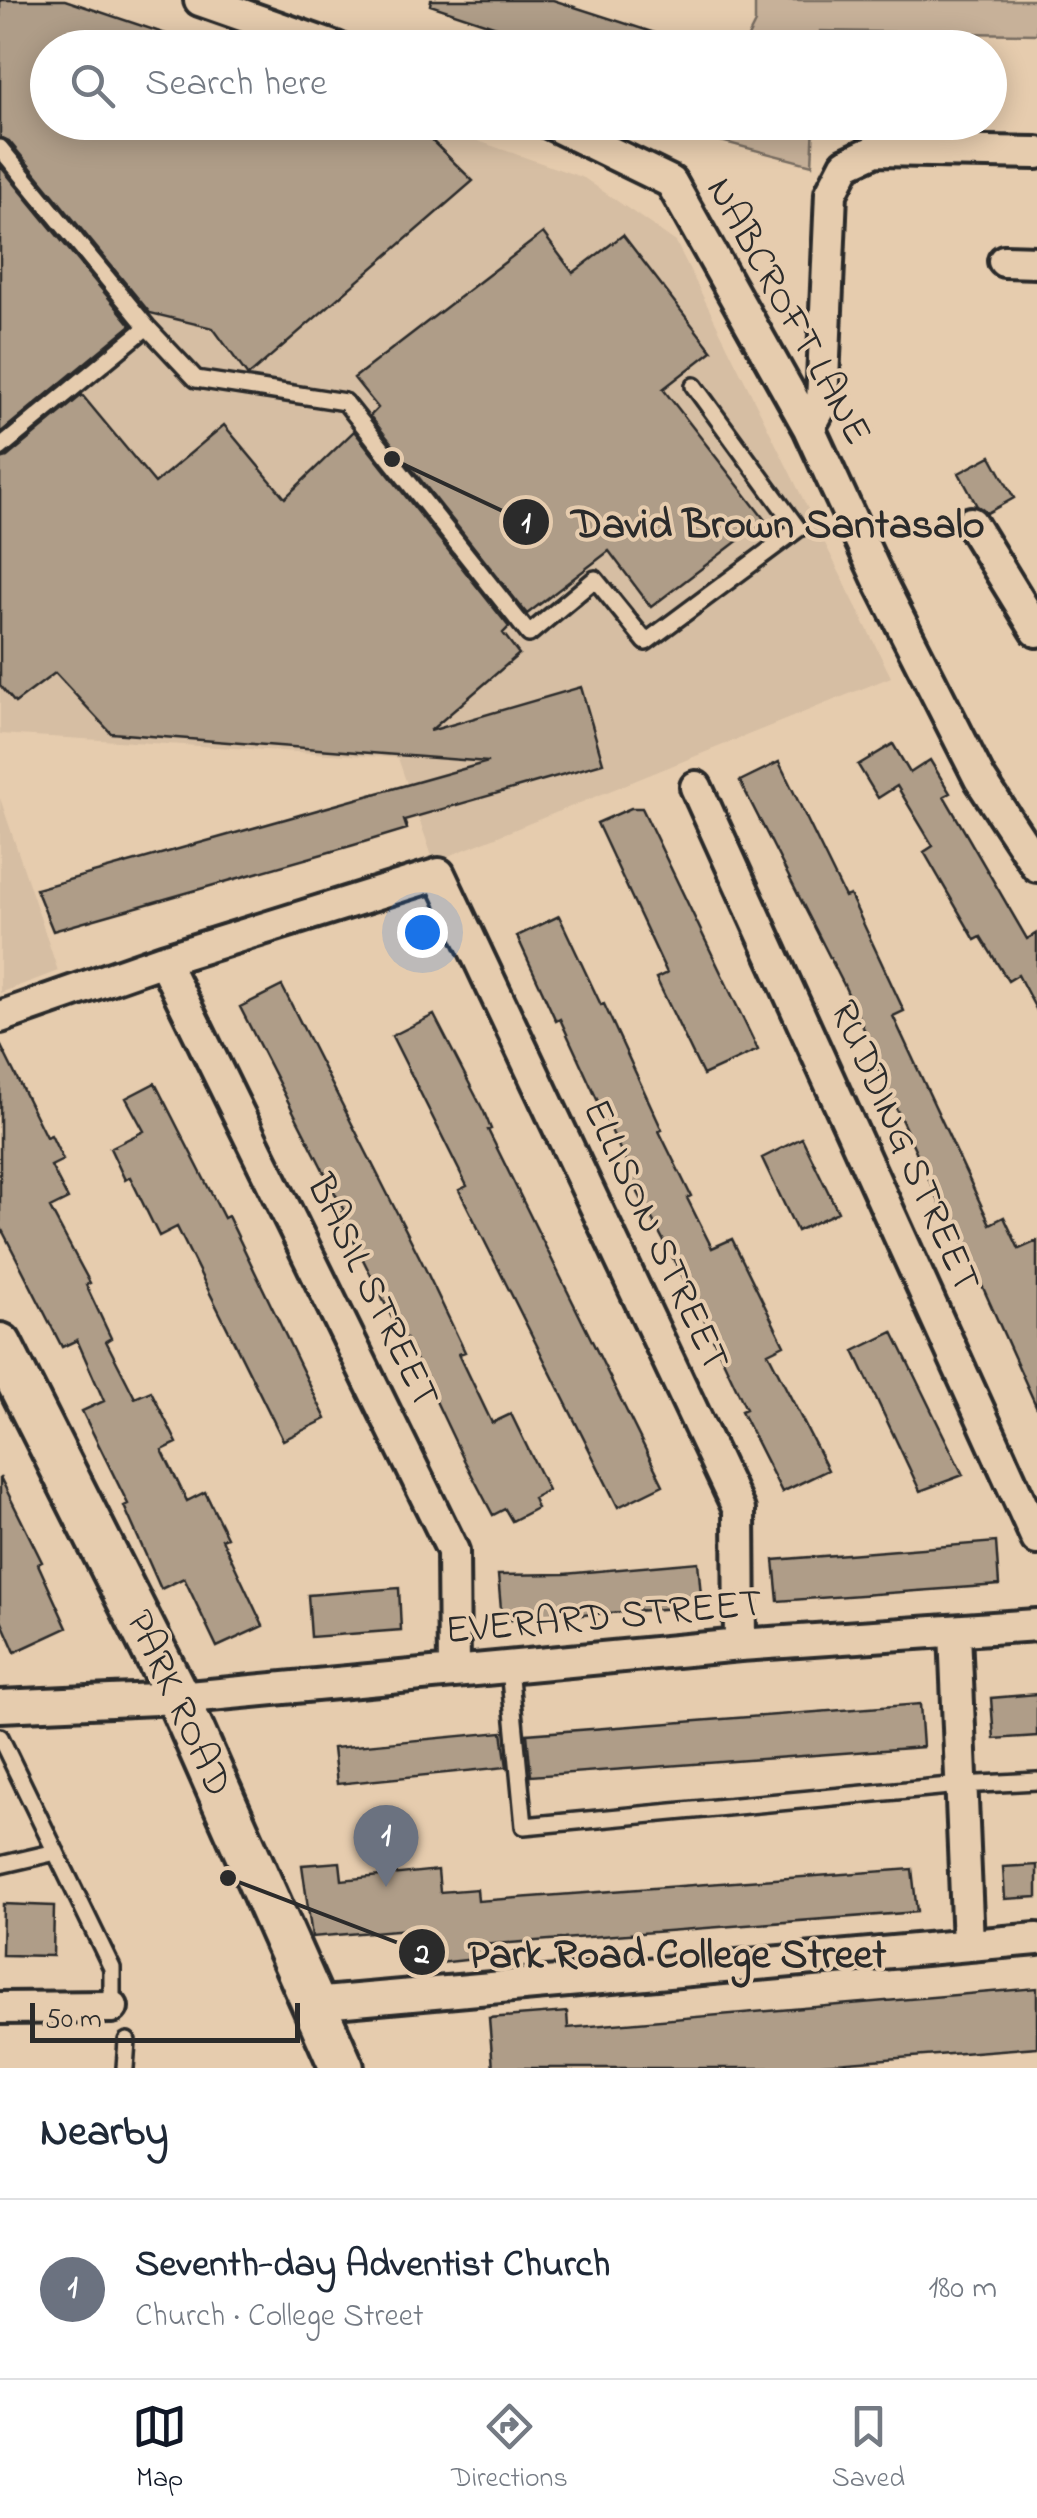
<!DOCTYPE html>
<html lang="en">
<head>
<meta charset="utf-8">
<style>
	body { margin:0; font-family:"Indie Flower",sans-serif; background:#f2f2f3; color:#1f2937 }
	.scale { position:absolute; left:30px; bottom:25px; width:270px; box-sizing:border-box; padding-left:10px; border:5px solid #2b2b2b; border-top:0; font-size:28px; line-height:35px; white-space:nowrap; color:#2b2b2b; -webkit-text-stroke:8px #e6ccae; paint-order:stroke }
	.you { position:absolute; left:422px; top:932px; width:35px; height:35px; margin:-25px; border:8px solid #fff; border-radius:50%; background:#1a73e8; box-shadow:0 0 0 15px #1a73e833 }
	.badge { display:grid; place-items:center; width:65px; height:65px; border-radius:50%; background:#111827; color:#fff; font-size:32px; font-weight:700 }
	.pin { position:absolute; translate:-50% -82px; filter:drop-shadow(0 2px 5px #0008) }
	.pin::after { content:''; position:absolute; top:52px; width:35px; height:30px; background:inherit; clip-path:polygon(0 0,100% 0,50% 100%) }
	.list { margin:0; padding:0; list-style:none }
	h2 { display:flex; justify-content:space-between; align-items:center; height:130px; margin:0; padding:0 40px; font-size:42px }
	h2 small { font-size:32px; font-weight:400; color:#747a83 }
	.list li { display:grid; grid-template-columns:65px 1fr auto; gap:30px; align-items:center; box-sizing:border-box; height:180px; padding:0 40px; border-top:2px solid #e0e1e3 }
	.list b { display:block; font-size:38px; white-space:nowrap }
	.list p { margin:0; font-size:32px; white-space:nowrap; color:#747a83 }
	.list em { font-size:32px; font-style:normal; color:#747a83 }
	.icon { flex:none; width:55px; height:55px; fill:none; stroke:currentColor; stroke-width:2; stroke-linecap:round; stroke-linejoin:round }
	.map { position:relative; flex:none; width:1037px; height:2068px; overflow:hidden }
	.search { position:absolute; background:#fff; box-shadow:0 5px 25px #0003; left:30px; right:30px; top:30px; height:110px; display:flex; align-items:center; gap:25px; box-sizing:border-box; padding:0 35px; border-radius:55px; color:#747a83; font-size:38px }
	.sheet { height:310px; background:#fff }
	nav { display:flex; justify-content:space-around; align-items:center; box-sizing:border-box; height:140px; border-top:2px solid #e0e1e3; background:#fff; font-size:28px; color:#747a83 }
	nav a { display:grid; justify-items:center; gap:5px }
	nav .on { color:#111827 }
	.map>svg:first-child { display:block }
	.built { fill:#d6bea3 }
	.green { fill:#c7b199; stroke:#796e62; stroke-width:2.5 }
	.building { fill:#af9d88; stroke:#2b2b2b; stroke-width:2.5 }
	.lines { fill:none; stroke-linecap:round; stroke-linejoin:round }
	.lane-casing { stroke:#2b2b2b; stroke-width:22 }
	.street-casing { stroke:#2b2b2b; stroke-width:38 }
	.secondary-casing { stroke:#2b2b2b; stroke-width:50 }
	.lane { stroke:#e6ccae; stroke-width:15 }
	.street { stroke:#e6ccae; stroke-width:30 }
	.secondary { stroke:#e6ccae; stroke-width:42 }
	.labels { text-anchor:middle; dominant-baseline:central; stroke-width:8; stroke-linejoin:round; paint-order:stroke }
	.street-label { font-size:40px; fill:#2b2b2b; stroke:#e6ccae }
	.leader { fill:none; stroke:#2b2b2b; stroke-width:4 }
	.callout-dot { fill:#2b2b2b; stroke:#e6ccae; stroke-width:4 }
	.mark-label { font-size:30px; text-anchor:middle; font-weight:bold; fill:#fff }
	.callout-label { font-size:42px; text-anchor:middle; font-weight:bold; fill:#2b2b2b; stroke:#e6ccae; stroke-width:8; stroke-linejoin:round; paint-order:stroke }
</style>
</head>
<body>
<div class="map">
<svg width="1037" height="2068" viewBox="0 0 1037 2068">
	<rect width="100%" height="100%" fill="#e6ccae"/>
	<filter id="ink" filterUnits="userSpaceOnUse"><feTurbulence type="fractalNoise" baseFrequency=".01" numOctaves="2"/><feDisplacementMap in="SourceGraphic" scale="20" xChannelSelector="R" yChannelSelector="G"/><feConvolveMatrix kernelMatrix="1 2 1 2 8 2 1 2 1" color-interpolation-filters="sRGB"/></filter>
	<g filter="url(#ink)">
		<path class="built" d="M0,0H65L205,47L48,48V122L427,123L584,178L676,242L891,677L434,862L398,758L0,734Z
			M0,798L58,971L0,993Z"/>
		<path class="green" d="M755,0H1037V34L820,31L818,47H743L755,23Z
			M705,123H814L812,165L698,135Z"/>
		<path class="building" d="M0,0H65L190,42L189,48H48V122H413L473,181L248,376L213,328L150,313L9,141L0,137Z
			M431,0H553L680,41L679,48H560L430,5Z
			M0,166L131,325L0,433Z
			M543,233L573,273L623,235L712,351L663,389L765,520L651,607L609,551L527,614L370,416L378,408L354,378Z
			M82,395L155,483L224,425L285,498L354,431L509,627L503,633L519,654L430,731L581,687L603,763L404,820L407,829L354,845L53,931L36,889L488,762L111,733L55,673L15,703L0,685V459L7,457Z
			M991,456L1014,498L987,513L977,506L959,473Z
			M893,744L910,773L930,760L950,793L944,796L1027,939L1037,933V1011L1018,975L1008,981L981,937L975,940L924,852L933,846L897,786L878,798L858,765Z
			M779,762L845,897L850,895L904,1011L893,1016L990,1224L1004,1217L1019,1249L1037,1241V1408L954,1223L950,1225L890,1095L873,1057L876,1056L844,985L740,781Z
			M631,808H642L758,1050L703,1075L656,978L667,973L597,823Z
			M559,916L601,1005L604,1004L662,1130L659,1131L691,1196L687,1198L712,1248L732,1239L784,1345L768,1353L828,1470L782,1492L741,1411L746,1409L692,1294L626,1170L629,1169L560,1019L556,1021L517,936Z
			M282,986L422,1262L465,1352L459,1354L492,1423L511,1414L548,1490L533,1498L537,1508L512,1521L505,1509L493,1515L462,1456L406,1338L403,1340L340,1213L344,1211L240,1007Z
			M434,1015L484,1112L491,1129L488,1130L663,1485L618,1507L459,1190L467,1186L392,1036Z
			M0,1044L46,1137L51,1135L63,1160L51,1166L68,1199L50,1208L90,1283L86,1285L111,1338L106,1341L135,1398L151,1391L177,1443L162,1450L187,1501L205,1492L227,1537L222,1539L263,1626L217,1647L184,1578L161,1589L124,1506L128,1504L82,1411L104,1401L77,1340L62,1347L0,1226Z
			M155,1083L224,1218L228,1216L326,1419L283,1440L177,1227L159,1236L130,1177L125,1180L110,1148L144,1131L126,1098Z
			M802,1138L838,1212L797,1231L762,1158Z
			M893,1332L963,1475L920,1491L854,1351Z
			M0,1477L42,1562L38,1564L67,1628L15,1652L0,1618Z
			M996,1542L999,1585L778,1601L774,1560Z
			M698,1562L702,1606L502,1621L498,1575L564,1574Z
			M399,1588L401,1630L311,1637L308,1595Z
			M1037,1694V1736L994,1739L991,1698Z
			M920,1704L923,1747L531,1776L527,1734Z
			M502,1732L507,1767L337,1784L333,1748Z
			M340,1862L342,1880L438,1870L440,1892L477,1889L478,1901L912,1869L917,1912L483,1945L484,1958L412,1966L408,1929L312,1937L302,1865Z
			M1037,1865V1897L1005,1899L1003,1867Z
			M3,1904L54,1906L53,1956L2,1955Z
			M1037,1988V2047L772,2068H493L489,2018L567,2012L568,2028Z"/>
		<g class="lines">
			<g class="lane-casing">
				<path id="lane" d="M0,148L147,327L196,379L345,402L529,634L595,579L646,642L798,529L694,386
					M0,448L147,327
					M509,1668L524,1826L960,1785L1037,1781
					M0,1737L112,1968V2007
					M0,1865L56,1852
					M125,2068L127,2041"/>
			</g>
			<g class="street-casing">
				<path id="street" d="M200,0L336,48
					M548,122L671,182L809,428L879,580L980,779L1037,866
					M1004,261L1037,262
					M809,428L822,404L831,193L846,164L876,150L1037,153
					M971,523L1037,631
					M696,787L1037,1539
					M163,960L453,1551L454,1672
					M0,1017L163,960L439,874L739,1510L740,1645
					M955,1632L968,1944
					M0,1706L178,1698L740,1645L1037,1625
					M312,2004L1037,1939
					M0,2008L112,2007"/>
			</g>
			<g class="secondary-casing">
				<path id="secondary" d="M0,1345L178,1698L342,2068"/>
			</g>
			<use href="#lane" class="lane"/>
			<use href="#street" class="street"/>
			<use href="#secondary" class="secondary"/>
		</g>
	</g>
	<g class="labels">
		<g class="street-label">
			<text transform="translate(787 312) rotate(61)">NABCROFT LANE</text>
			<text transform="translate(903 1147) rotate(66)">RUDDING STREET</text>
			<text transform="translate(654 1236) rotate(65)">ELLISON STREET</text>
			<text transform="translate(371 1292) rotate(64)">BASIL STREET</text>
			<text transform="translate(604 1619) rotate(-5)">EVERARD STREET</text>
			<text transform="translate(177 1704) rotate(65)">PARK ROAD</text>
		</g>
	</g>
	<path class="leader" d="M392 459L526 522M228 1878L422 1952"/>
	<g class="callout-dot">
		<circle cx="392" cy="459" r="10"/>
		<circle cx="228" cy="1878" r="10"/>
		<circle cx="526" cy="522" r="25"/>
		<circle cx="422" cy="1952" r="25"/>
	</g>
	<g class="mark-label">
		<text x="526" y="532">1</text>
		<text x="422" y="1963">2</text>
	</g>
	<g class="callout-label">
		<text x="778" y="537">David Brown Santasalo</text>
		<text x="677" y="1967">Park Road College Street</text>
	</g>
</svg>
<div class="scale">50 m</div>
<div class="you"></div>
<div class="pin badge" style="left:386px;top:1887px;background:#6b7280">1</div>
<div class="search"><svg class="icon" aria-label="search" viewBox="0 0 24 24"><circle cx="10" cy="10" r="6"/><path d="M15 15l6 6"/></svg>Search here</div>
</div>
<section class="sheet">
<h2>Nearby<small></small></h2>
<ul class="list">
<li><span class="badge" style="background:#6b7280">1</span><div><b>Seventh-day Adventist Church</b><p>Church · College Street</p></div><em>180 m</em></li>
</ul>
</section>
<nav>
<a class="on"><svg class="icon" aria-label="map" viewBox="0 0 24 24"><path d="M3 6l6-2 6 2 6-2v14l-6 2-6-2-6 2zM9 4v14M15 6v14"/></svg>Map</a>
<a><svg class="icon" aria-label="directions" viewBox="0 0 24 24"><path d="M12 3l9 9-9 9-9-9zM9 14v-3h6M13 9l2 2-2 2"/></svg>Directions</a>
<a><svg class="icon" aria-label="saved" viewBox="0 0 24 24"><path d="M7 4h10v16l-5-4-5 4z"/></svg>Saved</a>
</nav>
</body>
</html>
